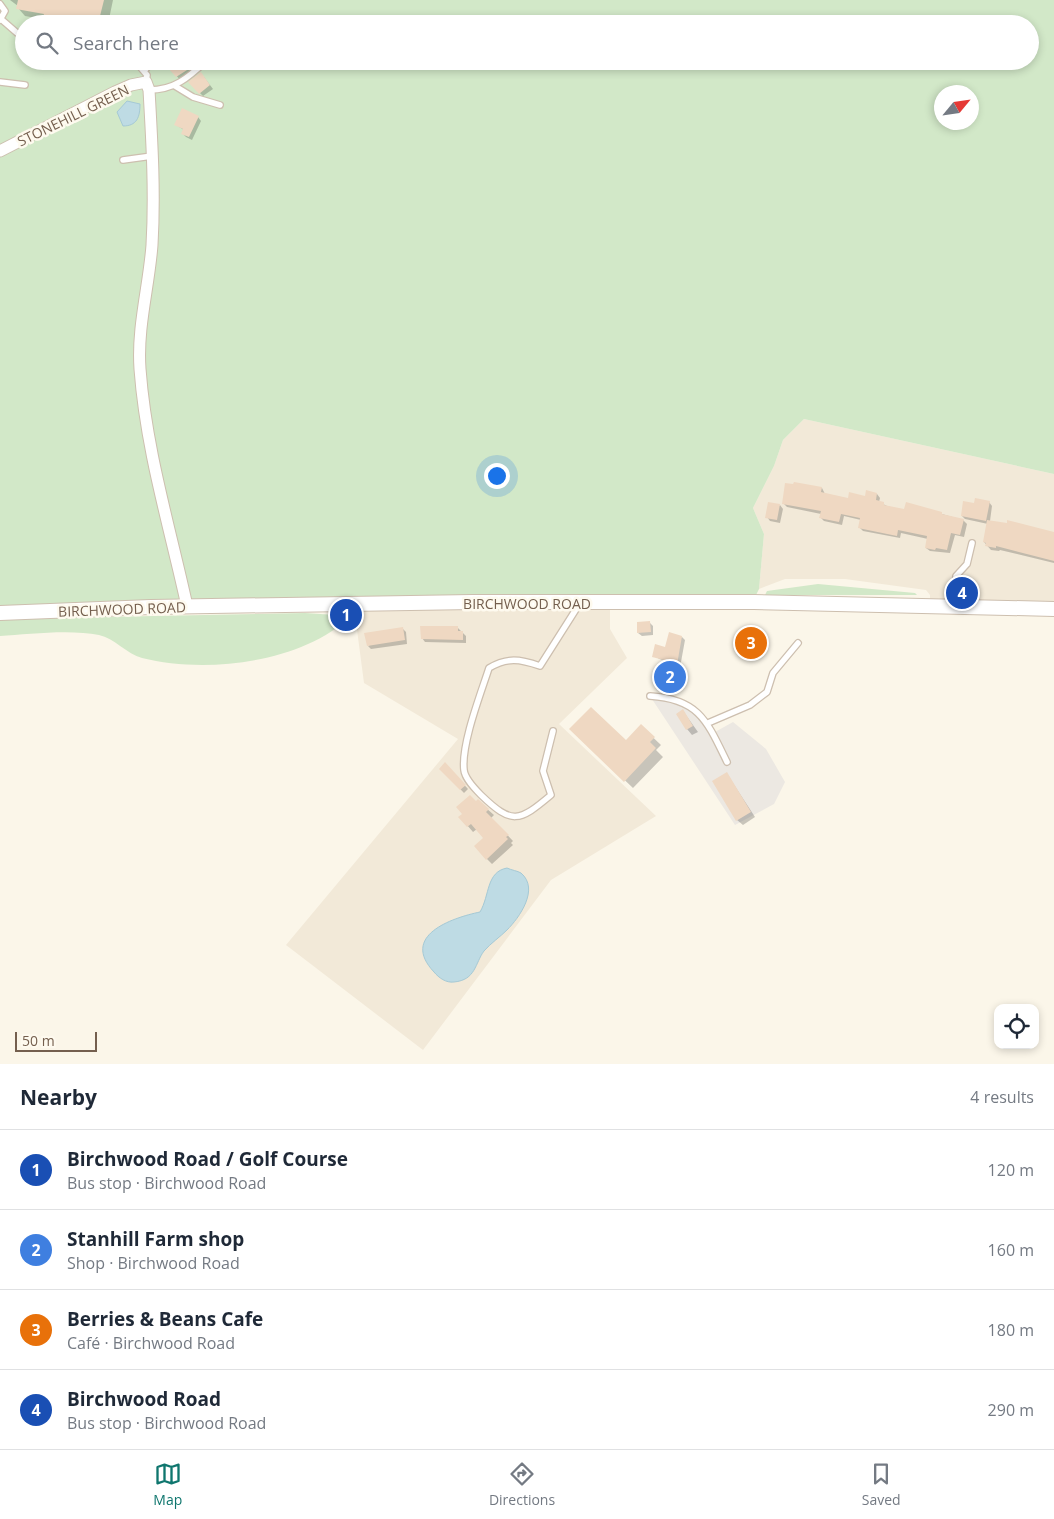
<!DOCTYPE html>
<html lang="en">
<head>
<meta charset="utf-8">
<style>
	body { margin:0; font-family:"Open Sans",sans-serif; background:#f2f2f3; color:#1f2937 }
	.controls { position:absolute; right:15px; bottom:15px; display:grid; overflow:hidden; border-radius:10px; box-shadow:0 2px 8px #0003 }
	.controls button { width:45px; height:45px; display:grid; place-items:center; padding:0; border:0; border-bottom:1px solid #e0e1e3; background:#fff; color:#1f2937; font:25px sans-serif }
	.compass { position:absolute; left:934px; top:85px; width:45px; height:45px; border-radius:50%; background:#fff; box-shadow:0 2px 8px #0003; rotate:61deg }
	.scale { position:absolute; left:15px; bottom:12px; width:82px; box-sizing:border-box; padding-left:5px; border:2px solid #745f4e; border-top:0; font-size:14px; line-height:18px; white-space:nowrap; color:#745f4e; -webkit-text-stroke:4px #fefaef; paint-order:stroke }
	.you { position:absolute; left:496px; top:475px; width:18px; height:18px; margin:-12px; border:4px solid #fff; border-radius:50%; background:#1a73e8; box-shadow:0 0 0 8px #1a73e833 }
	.badge { display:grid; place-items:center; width:32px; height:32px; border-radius:50%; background:#0f766e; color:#fff; font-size:16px; font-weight:700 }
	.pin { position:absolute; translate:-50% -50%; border:2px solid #fff; box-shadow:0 1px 5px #0006 }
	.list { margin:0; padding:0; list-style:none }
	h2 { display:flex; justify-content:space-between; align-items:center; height:65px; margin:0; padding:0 20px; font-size:21px }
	h2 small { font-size:16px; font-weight:400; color:#747a83 }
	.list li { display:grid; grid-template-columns:32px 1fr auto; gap:15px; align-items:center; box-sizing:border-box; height:80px; padding:0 20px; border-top:1px solid #e0e1e3 }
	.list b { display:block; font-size:19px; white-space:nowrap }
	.list p { margin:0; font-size:16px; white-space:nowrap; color:#747a83 }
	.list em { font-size:16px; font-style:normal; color:#747a83 }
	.icon { flex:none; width:28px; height:28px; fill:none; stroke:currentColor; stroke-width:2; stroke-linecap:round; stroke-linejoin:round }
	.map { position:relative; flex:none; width:1054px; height:1064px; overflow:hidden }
	.search { position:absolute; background:#fff; box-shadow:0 2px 8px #0003; left:15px; right:15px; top:15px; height:55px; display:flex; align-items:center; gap:12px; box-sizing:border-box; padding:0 18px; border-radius:28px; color:#747a83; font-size:19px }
	.sheet { height:385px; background:#fff }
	nav { display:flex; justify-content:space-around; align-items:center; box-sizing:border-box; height:70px; border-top:1px solid #e0e1e3; background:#fff; font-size:14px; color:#747a83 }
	nav a { display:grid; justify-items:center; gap:2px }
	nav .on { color:#0f766e }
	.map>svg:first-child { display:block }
	.residential { fill:#f2e9d8 }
	.industrial { fill:#ece8e2 }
	.green { fill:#d2e8c8; fill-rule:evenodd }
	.water { fill:#bedbe4; stroke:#a5c9d5 }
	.shadow { fill:#0003 }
	.building { fill:#efd8c2 }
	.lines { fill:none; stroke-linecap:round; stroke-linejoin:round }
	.service-casing { stroke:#cdbfaf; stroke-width:8 }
	.minor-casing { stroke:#cdbfaf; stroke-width:13 }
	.tertiary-casing { stroke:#cdbfaf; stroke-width:16 }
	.service { stroke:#fff; stroke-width:5.5 }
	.minor { stroke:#fff; stroke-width:11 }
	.tertiary { stroke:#fff; stroke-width:14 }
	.labels { text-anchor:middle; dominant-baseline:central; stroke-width:5; stroke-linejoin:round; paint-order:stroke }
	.street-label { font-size:14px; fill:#745f4e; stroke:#fefaef }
</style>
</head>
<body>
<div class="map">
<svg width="1054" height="1064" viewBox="0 0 1054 1064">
	<rect width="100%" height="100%" fill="#fbf6e9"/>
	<path class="residential" d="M804,419L1054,474V608L930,605V595L926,590L845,579H785L759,589L764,534L753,508L774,466L783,440Z
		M610,603V629L627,658L559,724L656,816L551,880L423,1050L286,945L458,739L364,683L354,607Z"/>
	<path class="industrial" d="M650,696L670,698L699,713L715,732L733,722L766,749L785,782L774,804L735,825Z"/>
	<path class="green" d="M0,0H1054V474L804,419L783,440L774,466L753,508L764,534L759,589L753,601L316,598L190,599L0,613ZM24,24H1030V61H24ZM942,92H972V122H942Z
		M818,584L915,593L917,595H765L767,591Z
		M305,613L351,616C302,663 206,674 142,658C127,654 114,638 99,635C71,629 28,634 0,636V619Z"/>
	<path class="water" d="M127,101L140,104C140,117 137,126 123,126L117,112Z
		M507,868C511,870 518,871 521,873C540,889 519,918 507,930C500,937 491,943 484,951C475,963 476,980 454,982C446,983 439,978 434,972C400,936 451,918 480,912C490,895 486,872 507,868Z"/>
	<path class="shadow" d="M10,0H113L108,24H51L48,20L25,16L18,8V6Z
		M184,19L188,24H178Z
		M164,61H205L181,81Z
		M204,77L213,89L203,96L190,83Z
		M198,117L201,121L192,140L186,137L182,133L184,130L176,125Z
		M822,488L825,494L849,499L877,494L880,498L879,502L887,506L905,511L907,504L963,520L967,524L964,537L955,535L950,553L930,551L926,548L928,539L901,533L900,538L863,531L859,527L861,520L844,516L842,525L824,521L821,518V514L787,507L783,503Z
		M989,502L992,506L990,521L1054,533V563L1000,550L999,551L991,550L984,542L988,524L965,519L962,516L975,505Z
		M780,505L783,509L780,523L770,521L767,517Z
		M649,622L653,626V635L642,636L638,633Z
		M457,627L466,636V643L425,642L422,638Z
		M402,628L406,632L407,644L371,649L368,646Z
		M682,637L685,640L677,684L665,679L669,663L653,656Z
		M758,639L762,642V651H748L745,648Z
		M683,711L698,732L692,735L687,729Z
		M641,726L661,745L656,750L663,757L633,788L571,729L626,742Z
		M445,764L468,789L464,793L441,769Z
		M727,774L755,817L743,825L737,820Z
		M478,801L494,815L491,818L513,841L511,843L513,845L492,864L487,859L485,838L477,829L473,832L460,817Z"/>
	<path class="building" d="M18,0H104L98,24H71V20L43,17L44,14L16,9Z
		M162,61H193L195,65L176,77Z
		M201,72L210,85L199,94L188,82Z
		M182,108L199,116L189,137L181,134L183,129L174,125Z
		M794,482L822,487L821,492L848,498L849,492L865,496L866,490L877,493L876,500L884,502V505L904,509L906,502L942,512V514L964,519L960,535L951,533L947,550L936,548L935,550L925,548L927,536L898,530L897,536L858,528L860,518L841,514L839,522L819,518L821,511L782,504L785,483L793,484Z
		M975,498L990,501L986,521L961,516L963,501L974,503Z
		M768,502L780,504L777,520L765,518Z
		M987,520L1007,523V520L1054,532V561L996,546V548L985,546L986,543L983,542Z
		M650,621L651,632L637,633V622Z
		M420,626H458V631H463V640L421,639Z
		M403,627L405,640L367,646L364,633Z
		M669,632L682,636L674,682L664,680L668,661L652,657L655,644L665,647Z
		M744,638H759V648H744Z
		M591,707L626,740L641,724L655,737L650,742L656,748L624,782L569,729Z
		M683,709L693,726L686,730L676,714Z
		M445,762L466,785L460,790L439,769Z
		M727,772L751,812L736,821L712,781Z
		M470,795L476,801L478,799L489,809L486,812L509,835L506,837L508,839L486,860L474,846L483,838L471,824L467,827L458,817L462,814L456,807Z"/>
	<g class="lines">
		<g class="service-casing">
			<path id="service" d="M0,4L5,11L0,20
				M1,19L24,39
				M199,24L204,20
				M135,61L147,75L146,82
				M144,71L153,61
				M0,82L25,85
				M175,86L193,97L220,105
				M149,90C174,90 188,78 206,61
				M123,160L152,156
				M954,606L956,576L967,564L972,543
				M650,696C699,699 707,721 727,762
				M708,723L750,705L767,692L773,673L798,643
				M553,731L543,771L551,795C519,822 512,825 481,795C475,789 465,779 464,770C461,744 481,693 489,668C507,657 520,659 540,666L580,603"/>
		</g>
		<g class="minor-casing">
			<path id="minor" d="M0,151L115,92L131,85L146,82L149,90C152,142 155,193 152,245C149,286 137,327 140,369C146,450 170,528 187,606"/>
		</g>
		<g class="tertiary-casing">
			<path id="tertiary" d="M0,613L151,607L473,602H754L1054,609"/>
		</g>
		<use href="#service" class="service"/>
		<use href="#minor" class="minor"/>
		<use href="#tertiary" class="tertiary"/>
	</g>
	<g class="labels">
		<g class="street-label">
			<text transform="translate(73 115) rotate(-26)">STONEHILL GREEN</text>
			<text x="527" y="603">BIRCHWOOD ROAD</text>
			<text transform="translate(122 609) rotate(-2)">BIRCHWOOD ROAD</text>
		</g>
	</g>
</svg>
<div class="controls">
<button><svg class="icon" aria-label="locate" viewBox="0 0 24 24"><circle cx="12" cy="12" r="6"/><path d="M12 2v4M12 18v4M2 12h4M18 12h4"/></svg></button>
</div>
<svg class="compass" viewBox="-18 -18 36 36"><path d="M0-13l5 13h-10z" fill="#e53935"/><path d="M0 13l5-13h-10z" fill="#747a83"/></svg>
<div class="scale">50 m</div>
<div class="you"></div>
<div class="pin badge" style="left:346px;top:615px;background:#1a4fb4">1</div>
<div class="pin badge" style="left:670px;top:677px;background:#3f7fe0">2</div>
<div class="pin badge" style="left:751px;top:643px;background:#e8710a">3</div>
<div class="pin badge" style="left:962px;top:593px;background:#1a4fb4">4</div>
<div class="search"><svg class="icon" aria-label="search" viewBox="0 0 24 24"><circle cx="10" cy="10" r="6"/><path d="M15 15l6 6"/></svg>Search here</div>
</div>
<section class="sheet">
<h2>Nearby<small>4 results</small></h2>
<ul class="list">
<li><span class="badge" style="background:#1a4fb4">1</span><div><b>Birchwood Road / Golf Course</b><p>Bus stop · Birchwood Road</p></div><em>120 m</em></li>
<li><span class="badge" style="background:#3f7fe0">2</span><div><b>Stanhill Farm shop</b><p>Shop · Birchwood Road</p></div><em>160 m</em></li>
<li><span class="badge" style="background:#e8710a">3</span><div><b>Berries &amp; Beans Cafe</b><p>Café · Birchwood Road</p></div><em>180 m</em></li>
<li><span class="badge" style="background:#1a4fb4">4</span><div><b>Birchwood Road</b><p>Bus stop · Birchwood Road</p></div><em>290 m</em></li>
</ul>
</section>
<nav>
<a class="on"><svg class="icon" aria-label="map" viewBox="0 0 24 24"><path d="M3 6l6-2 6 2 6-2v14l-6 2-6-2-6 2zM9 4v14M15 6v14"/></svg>Map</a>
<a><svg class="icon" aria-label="directions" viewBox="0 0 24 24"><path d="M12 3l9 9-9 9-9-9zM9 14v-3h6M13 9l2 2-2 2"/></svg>Directions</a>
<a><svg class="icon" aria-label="saved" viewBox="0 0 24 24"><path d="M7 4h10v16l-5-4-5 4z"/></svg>Saved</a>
</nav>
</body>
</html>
